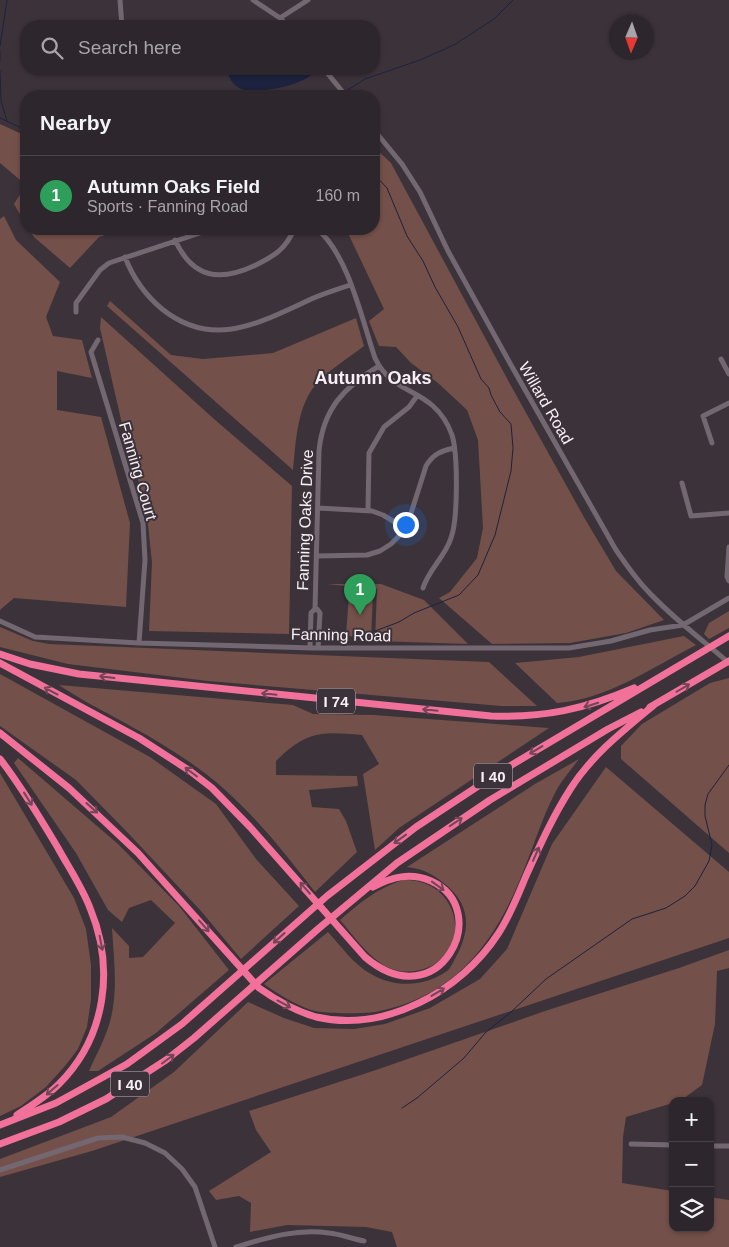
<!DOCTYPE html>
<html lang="en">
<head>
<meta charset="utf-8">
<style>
	body { margin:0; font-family:Helvetica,sans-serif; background:#352e34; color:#f1f3f6 }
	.controls { position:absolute; right:15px; bottom:15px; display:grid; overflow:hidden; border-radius:10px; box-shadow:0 1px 4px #0004 }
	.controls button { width:45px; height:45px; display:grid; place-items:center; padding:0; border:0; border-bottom:1px solid #484348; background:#2d262c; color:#f1f3f6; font:25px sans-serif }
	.compass { position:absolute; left:609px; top:15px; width:45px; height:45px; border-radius:50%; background:#2d262c; box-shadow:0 1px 4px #0004; rotate:182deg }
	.you { position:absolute; left:405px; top:524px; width:18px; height:18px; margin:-12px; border:4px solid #fff; border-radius:50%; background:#1a73e8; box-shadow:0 0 0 8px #1a73e833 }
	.badge { display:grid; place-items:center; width:32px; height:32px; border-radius:50%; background:#ea580c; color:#fff; font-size:16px; font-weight:700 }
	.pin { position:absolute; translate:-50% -41px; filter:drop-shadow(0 1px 2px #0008) }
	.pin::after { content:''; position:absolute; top:26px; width:18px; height:15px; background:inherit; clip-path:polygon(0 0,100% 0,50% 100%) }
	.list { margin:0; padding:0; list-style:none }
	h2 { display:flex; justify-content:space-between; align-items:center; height:65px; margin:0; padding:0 20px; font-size:21px }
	h2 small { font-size:16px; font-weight:400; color:#a7a5a9 }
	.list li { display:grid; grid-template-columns:32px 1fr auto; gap:15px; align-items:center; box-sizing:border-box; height:80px; padding:0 20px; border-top:1px solid #484348 }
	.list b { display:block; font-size:19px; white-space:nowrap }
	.list p { margin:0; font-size:16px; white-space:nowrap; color:#a7a5a9 }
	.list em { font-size:16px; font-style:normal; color:#a7a5a9 }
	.icon { flex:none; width:28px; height:28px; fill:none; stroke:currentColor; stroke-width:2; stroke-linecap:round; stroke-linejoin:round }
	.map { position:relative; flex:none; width:729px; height:1247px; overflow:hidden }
	.search { position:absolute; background:#2d262c; box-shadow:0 1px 4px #0004; left:20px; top:20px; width:360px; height:55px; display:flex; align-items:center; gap:12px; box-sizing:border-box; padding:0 18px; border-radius:20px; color:#a7a5a9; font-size:19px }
	.panel { position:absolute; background:#2d262c; box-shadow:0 1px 4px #0004; left:20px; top:90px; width:360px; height:145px; border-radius:20px }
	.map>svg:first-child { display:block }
	.green { fill:#735049 }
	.water { fill:#1d223e }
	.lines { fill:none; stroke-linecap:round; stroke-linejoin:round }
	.stream { stroke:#1d223e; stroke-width:1 }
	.minor { stroke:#736871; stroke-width:5 }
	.highway { stroke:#f2719b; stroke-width:7 }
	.oneway { stroke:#734557 }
	.labels { text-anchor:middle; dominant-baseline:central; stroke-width:4; stroke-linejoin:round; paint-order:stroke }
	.shield { fill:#3c323a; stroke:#beb7bd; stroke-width:1 }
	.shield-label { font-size:15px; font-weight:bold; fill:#f6f0f5 }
	.street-label { font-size:16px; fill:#f6f0f5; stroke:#3c323a }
	.neighbourhood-label { font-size:18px; font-weight:bold; fill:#f6f0f5; stroke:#3c323a }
</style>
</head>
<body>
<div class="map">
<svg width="729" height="1247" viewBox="0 0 729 1247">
	<rect width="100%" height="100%" fill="#3c323a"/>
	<path class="green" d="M0,124L26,136V225L14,204L26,185L0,163Z
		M374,147L391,163L510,384L585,519L616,571L664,620L626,633L570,643L492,644L439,598L450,592L477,558L483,528L478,440L467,410L438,383L411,363L396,347L379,346L369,321L384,309L346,229H374Z
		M4,216L16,240L60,282L46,317L53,336L82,340L92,378L57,371V410L101,417L130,523L126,607L14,598L0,610V219Z
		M29,229H124L99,237L70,268L34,237Z
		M110,301L171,355L203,359L273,353L356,318L364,346C350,357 329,370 318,382C297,404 296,441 293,470L107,306Z
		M101,317L214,419L292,486L289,634L149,631L152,562L146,506L125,437L100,328Z
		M327,584H381L424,600L468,644L375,641L377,589Z
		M349,593L373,595L371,638L346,636Z
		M729,611V628L709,639L704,634L709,623Z
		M0,627L33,641L49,644L489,662L537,706H501L208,681L68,664L0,647Z
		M684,636L696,645C653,667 606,700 557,703L515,663L579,657Z
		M0,674L150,757L216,804L256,859L299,906L241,959L201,911L129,834L76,780L0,726Z
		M729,678V853L621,759V746L642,724L710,683Z
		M59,685L293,705L313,714L374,715L549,728L399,828L375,850L363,774L379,764L362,735C321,731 306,731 276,761V775L357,776L358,786L309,790L312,807L339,809L346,821L357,852L315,892C278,844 239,795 188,761C170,749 151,737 132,727C108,713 82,701 59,685Z
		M18,758L118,844L179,906L229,970L156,1033L98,1071H89C95,1057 103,1043 108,1028C119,996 114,961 112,928L129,946V958L143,957L175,923L151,900L129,908L122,922L108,910L76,853L14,763Z
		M579,759C571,770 561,781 555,793C543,816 535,842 525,867C497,940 457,997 375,1012C361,1014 324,1014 311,1010C294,1004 278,994 264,984L328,932C341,946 354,965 371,974C394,988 425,987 447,971C451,968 454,960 457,955C471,928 470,904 445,884C433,874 423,869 407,867L535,784Z
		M606,767L729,872V938L92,1151L0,1177V1159L111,1117L174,1072L248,1002L284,1018L314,1028L354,1029L385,1024L430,1008L480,979L507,949L552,844Z
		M0,773L74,898L86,929L91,965V1000L87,1027L78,1049L65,1066L46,1087L21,1106L0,1116Z
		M403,880C464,878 476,961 415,971C403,973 389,970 379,962C364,951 352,934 340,920C361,902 376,889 403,880Z
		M729,950V968L717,971L715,1024L702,1085L680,1101H673V1103L626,1117L623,1137L622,1183L673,1191V1228H710V1197L729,1200V1247H397L392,1232L366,1227L287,1225L250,1232L251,1203L239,1196L216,1200L209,1191L271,1152L256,1130L249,1111L376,1070L545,1011L679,968Z"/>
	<path class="water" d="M228,69H315V70C309,85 253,96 239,88C232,84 228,77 228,69Z"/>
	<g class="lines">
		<path class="stream" d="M0,46L7,0
			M0,51V61
			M0,71L1,101L7,121
			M346,91L365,79L420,60L454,45L494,19L513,0
			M290,96L315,91L339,94
			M0,118L26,130
			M363,640L375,631L399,622L414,613L459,595L478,575L495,535L511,471L513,448L511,424L500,412L491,395L489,388L481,379L458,327L435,287L423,261L407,236L387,188L374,174
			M402,1108L417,1098L464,1058L486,1032L510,1013L546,979L632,919L666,908L685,896L695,886L709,861L712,845L705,816V805L708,794L729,765"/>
		<path class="minor" d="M120,0L122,26
			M253,0L280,18L288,26
			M280,18L308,0
			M324,69L346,96
			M374,130L402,164L420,192L448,251L511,365L616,550C625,563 634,576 644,587C669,615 700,638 729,663
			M317,229C348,254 362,320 375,358C389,388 413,388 433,406C442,414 448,424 452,435C458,454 458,520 451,538C445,557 429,569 423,588
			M175,240C193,279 220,282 256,265C274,256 286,249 294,229
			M125,257C133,278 144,294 162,309C212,349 257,324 307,301C321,294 336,290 350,285
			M76,312V303L100,270L109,263L212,229
			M98,340L91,352L143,523L145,560L139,643
			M721,359L729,374
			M712,443L703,416L729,403
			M682,483L691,516L729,513
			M318,508L372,511L383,515L406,529
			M368,510L369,453L384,427L409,407L417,396
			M729,547L727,577L729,581
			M317,556L367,555L380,551L391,544L406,529L426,466C433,454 441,451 454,448
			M315,609H317L320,613L318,648
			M0,621L35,637L139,643L313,648H569L611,641L650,630L683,625L729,598
			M310,647L311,613L315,609L319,451C323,409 344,387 379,366
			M631,1144L673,1145
			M710,1146H729
			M0,1170L98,1138L122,1137L145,1143L165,1153L182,1169L195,1187L215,1247
			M236,1247C266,1238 297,1228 329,1233C341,1234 352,1239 364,1241"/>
		<path class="highway" d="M0,654L30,664L79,674L491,716C544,718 585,709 634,688
			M0,663L139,738L190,771L212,788L250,827L365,957C439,1020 495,910 431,881C410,872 392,877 373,887
			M650,707L729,661
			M0,733L69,788L138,853L259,988C276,1000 295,1011 316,1017C385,1033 461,991 498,934C510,916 518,895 526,876C540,845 553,816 571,788C592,755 624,730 654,705
			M0,759C22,787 40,818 58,848C69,868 82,887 90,908C115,968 106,1037 59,1084C47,1096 32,1105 17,1115
			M0,1125L56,1103L127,1064L182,1024L327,896L416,827L498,773L729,636
			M0,1144L59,1122L106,1099L166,1060L194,1038L318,929L397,863L490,800L608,729L641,712"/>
	</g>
	<defs><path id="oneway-shaft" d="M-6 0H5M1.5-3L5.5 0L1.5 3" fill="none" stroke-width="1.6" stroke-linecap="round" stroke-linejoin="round" transform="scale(1.25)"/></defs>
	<g class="oneway">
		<use href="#oneway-shaft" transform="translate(107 677) rotate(-173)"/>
		<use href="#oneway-shaft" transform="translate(683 688) rotate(-30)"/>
		<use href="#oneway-shaft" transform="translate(51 691) rotate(-152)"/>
		<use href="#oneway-shaft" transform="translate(269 694) rotate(-174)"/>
		<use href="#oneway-shaft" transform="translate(591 705) rotate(162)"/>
		<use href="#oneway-shaft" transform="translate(430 710) rotate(-174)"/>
		<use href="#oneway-shaft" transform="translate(536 750) rotate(149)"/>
		<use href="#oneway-shaft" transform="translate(191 772) rotate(-143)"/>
		<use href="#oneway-shaft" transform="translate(28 799) rotate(58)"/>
		<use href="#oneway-shaft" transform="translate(92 808) rotate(42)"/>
		<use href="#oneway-shaft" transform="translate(456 822) rotate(-34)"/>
		<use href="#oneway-shaft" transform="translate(400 839) rotate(144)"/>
		<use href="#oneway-shaft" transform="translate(536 854) rotate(-66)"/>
		<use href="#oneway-shaft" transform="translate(438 886) rotate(36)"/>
		<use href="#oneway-shaft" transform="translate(305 888) rotate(-131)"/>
		<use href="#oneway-shaft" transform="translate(204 926) rotate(49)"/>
		<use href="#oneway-shaft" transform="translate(279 938) rotate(138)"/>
		<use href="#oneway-shaft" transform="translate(101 943) rotate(79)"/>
		<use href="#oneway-shaft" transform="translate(438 992) rotate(-31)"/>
		<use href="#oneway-shaft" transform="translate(284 1004) rotate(28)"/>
		<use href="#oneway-shaft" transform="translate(168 1059) rotate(-37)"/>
		<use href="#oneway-shaft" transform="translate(52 1090) rotate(139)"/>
	</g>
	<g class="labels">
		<g class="shield">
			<rect x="317" y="688.5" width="38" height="25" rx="4"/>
			<rect x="474" y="763.5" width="38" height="25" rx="4"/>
			<rect x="111" y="1071.5" width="38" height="25" rx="4"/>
		</g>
		<g class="shield-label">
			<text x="336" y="701">I 74</text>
			<text x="493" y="776">I 40</text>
			<text x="130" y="1084">I 40</text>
		</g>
		<g class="street-label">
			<text transform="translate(546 403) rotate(60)">Willard Road</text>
			<text transform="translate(138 471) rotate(74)">Fanning Court</text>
			<text transform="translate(305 520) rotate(-88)">Fanning Oaks Drive</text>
			<text transform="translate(341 635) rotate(1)">Fanning Road</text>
		</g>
		<g class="neighbourhood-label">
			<text x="373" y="378">Autumn Oaks</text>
		</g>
	</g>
</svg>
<div class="controls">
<button>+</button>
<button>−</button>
<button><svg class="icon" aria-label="layers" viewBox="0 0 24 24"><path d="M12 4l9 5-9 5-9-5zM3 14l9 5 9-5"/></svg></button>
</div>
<svg class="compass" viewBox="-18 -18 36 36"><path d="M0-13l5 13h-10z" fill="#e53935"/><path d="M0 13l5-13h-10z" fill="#a7a5a9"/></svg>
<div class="you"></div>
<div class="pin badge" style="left:360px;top:615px;background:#2e9e5b">1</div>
<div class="search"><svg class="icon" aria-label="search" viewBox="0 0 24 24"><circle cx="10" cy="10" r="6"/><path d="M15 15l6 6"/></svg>Search here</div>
<section class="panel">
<h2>Nearby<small></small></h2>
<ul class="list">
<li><span class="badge" style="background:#2e9e5b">1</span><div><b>Autumn Oaks Field</b><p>Sports · Fanning Road</p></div><em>160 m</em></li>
</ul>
</section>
</div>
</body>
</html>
